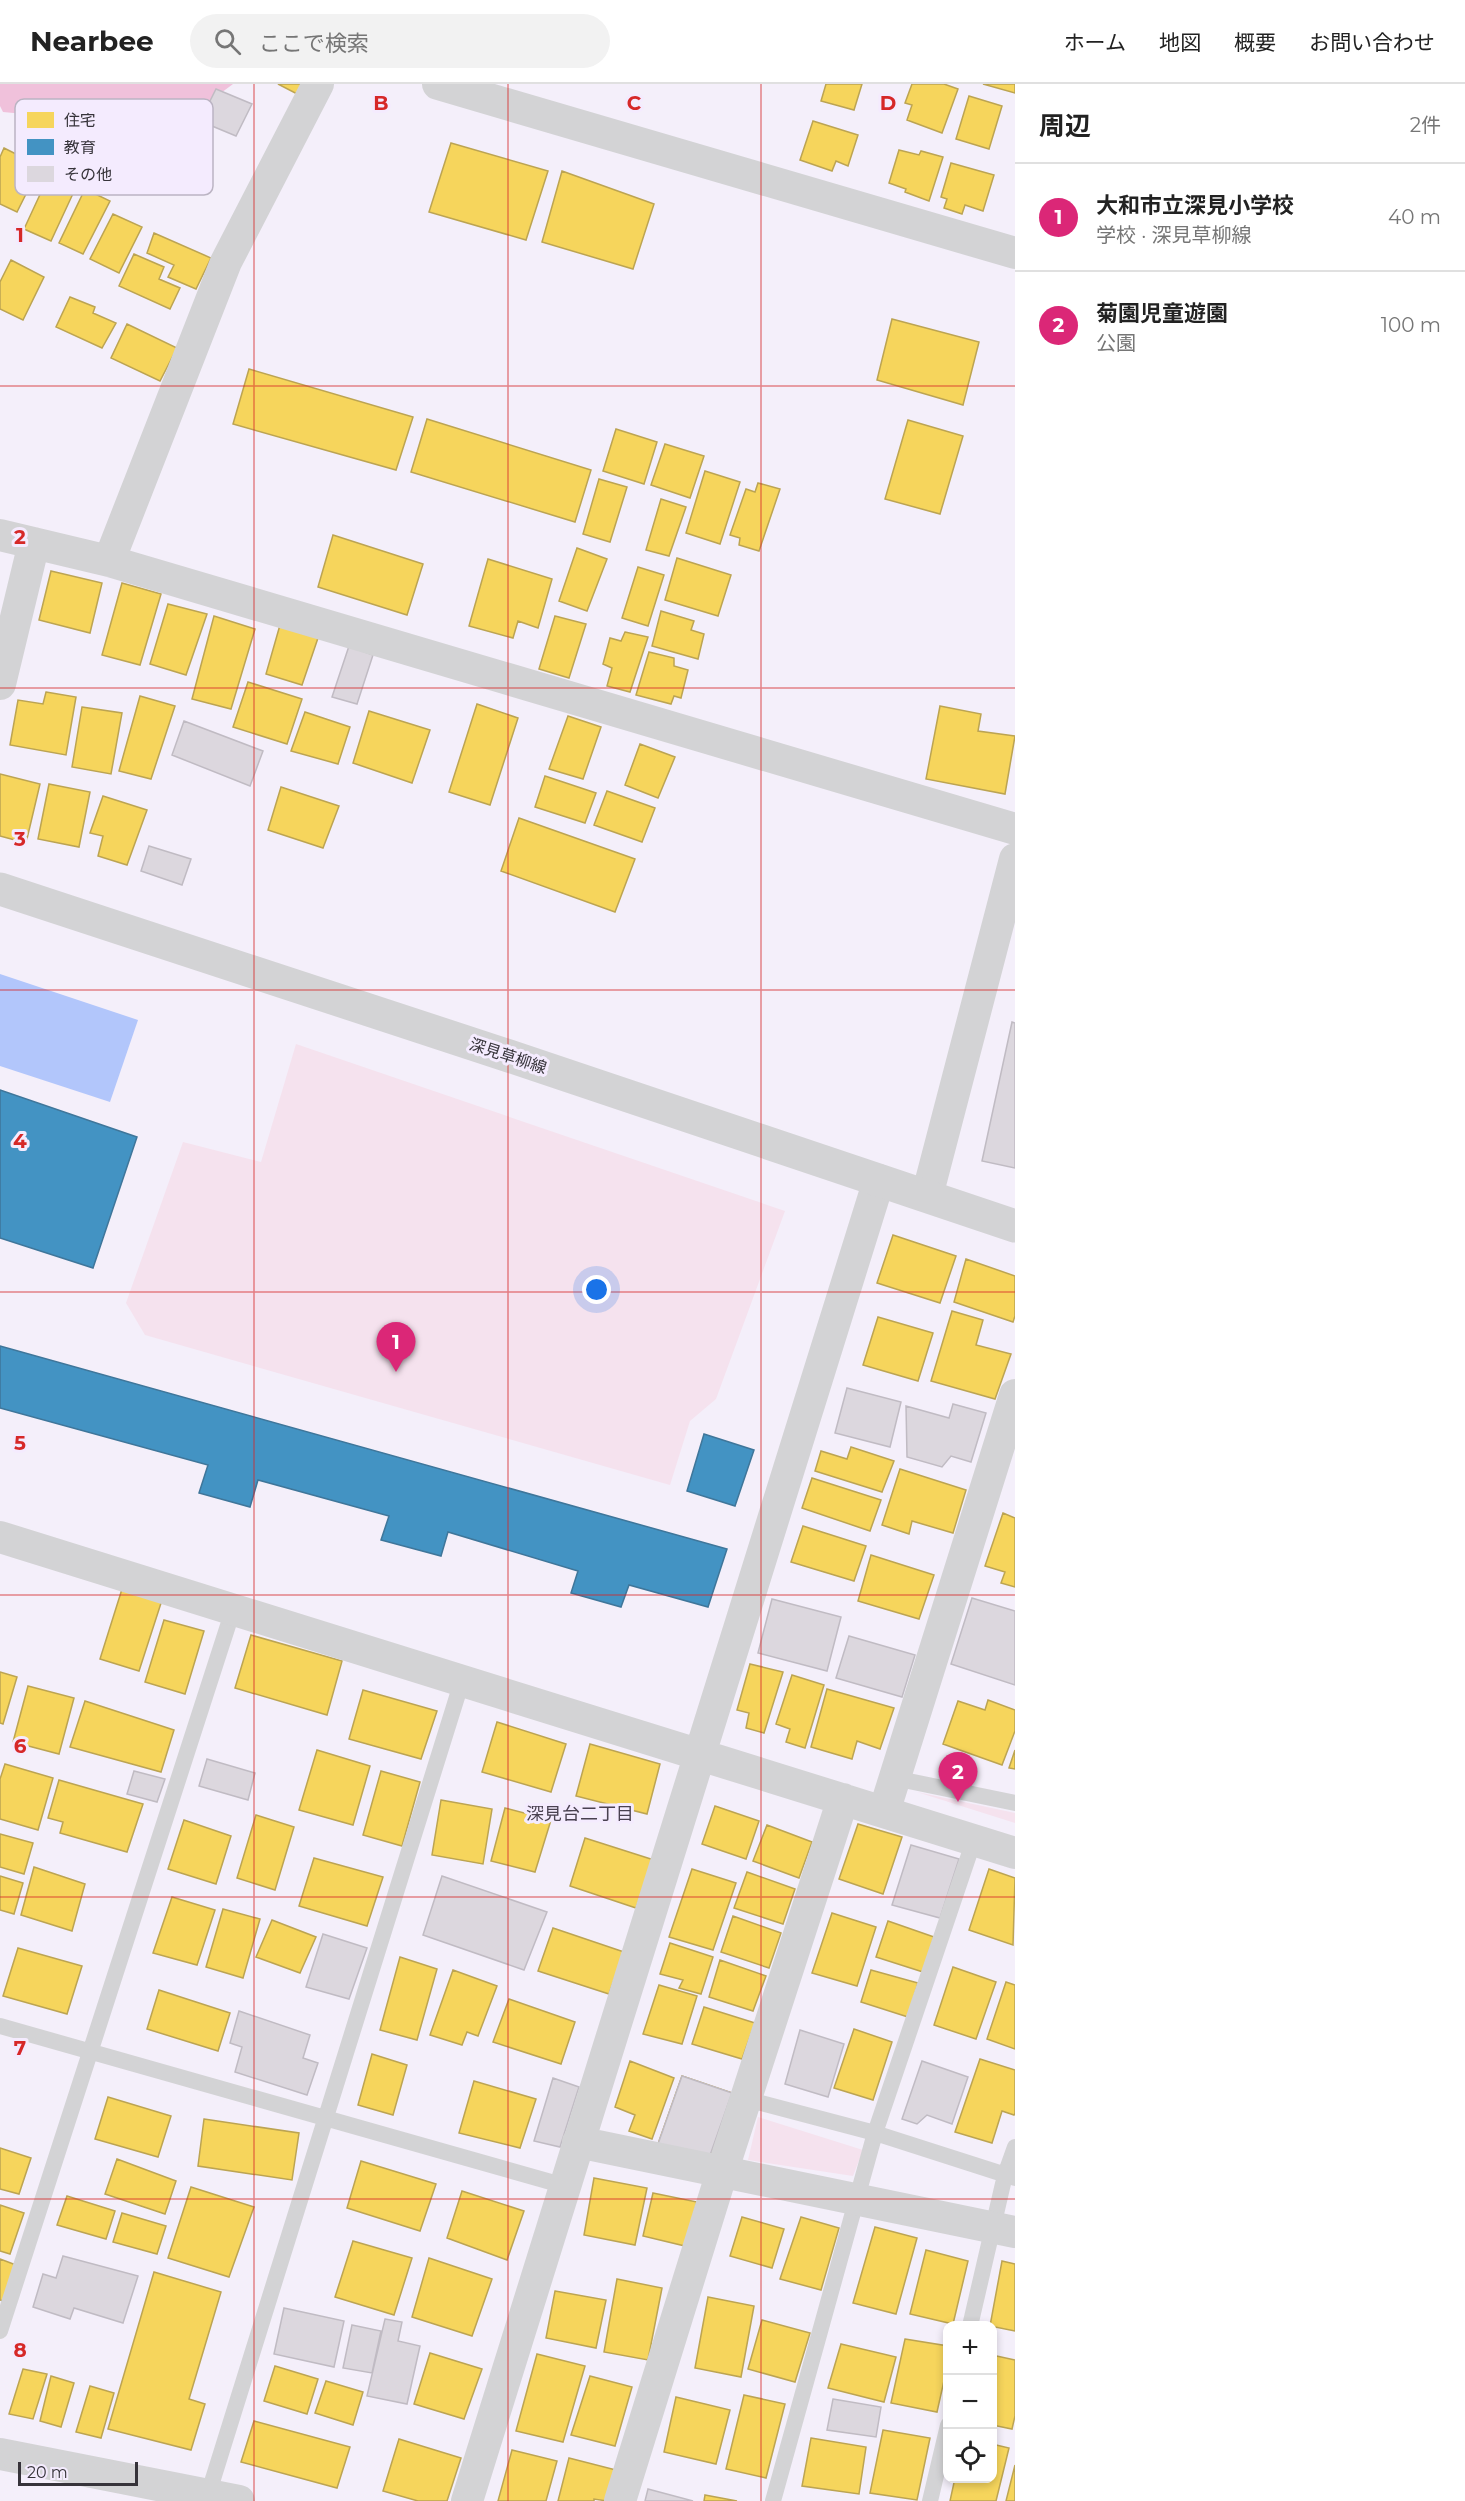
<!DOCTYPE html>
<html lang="ja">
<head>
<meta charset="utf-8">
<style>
	body { margin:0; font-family:Montserrat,"Noto Sans JP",sans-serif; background:#f2f2f2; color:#222 }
	.controls { position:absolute; right:18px; bottom:18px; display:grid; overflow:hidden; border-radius:12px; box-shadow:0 3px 9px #0003 }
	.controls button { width:54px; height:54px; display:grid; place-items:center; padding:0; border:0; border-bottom:2px solid #e0e0e0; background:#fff; color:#222; font:30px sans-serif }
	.scale { position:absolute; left:18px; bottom:15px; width:120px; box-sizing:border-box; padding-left:6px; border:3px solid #36333a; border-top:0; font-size:16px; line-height:21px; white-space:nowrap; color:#36333a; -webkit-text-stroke:4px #f4ebfe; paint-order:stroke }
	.you { position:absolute; left:597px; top:1206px; width:21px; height:21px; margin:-15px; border:4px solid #fff; border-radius:50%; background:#1a73e8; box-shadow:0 0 0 9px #1a73e833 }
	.badge { display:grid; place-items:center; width:39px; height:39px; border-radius:50%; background:#db2777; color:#fff; font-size:20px; font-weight:700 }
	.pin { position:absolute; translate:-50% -50px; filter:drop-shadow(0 2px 3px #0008) }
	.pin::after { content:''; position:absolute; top:32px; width:21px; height:18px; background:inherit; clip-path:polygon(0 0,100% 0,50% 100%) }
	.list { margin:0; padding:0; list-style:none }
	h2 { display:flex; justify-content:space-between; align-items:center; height:78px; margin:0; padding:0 24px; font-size:26px }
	h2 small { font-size:20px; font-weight:400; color:#767676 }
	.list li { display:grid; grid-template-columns:39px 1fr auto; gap:18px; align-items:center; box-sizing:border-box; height:108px; padding:0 24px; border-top:2px solid #e0e0e0 }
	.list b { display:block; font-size:22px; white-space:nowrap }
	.list p { margin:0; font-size:20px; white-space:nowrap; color:#767676 }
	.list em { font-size:20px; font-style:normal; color:#767676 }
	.icon { flex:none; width:33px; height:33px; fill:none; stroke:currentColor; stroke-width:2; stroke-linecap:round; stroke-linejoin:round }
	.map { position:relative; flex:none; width:1015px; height:2417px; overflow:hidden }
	header { display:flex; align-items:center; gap:36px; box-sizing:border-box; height:84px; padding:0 30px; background:#fff; border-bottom:2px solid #e0e0e0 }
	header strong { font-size:28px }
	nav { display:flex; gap:33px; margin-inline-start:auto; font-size:21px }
	.search { width:420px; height:54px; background:#f2f2f2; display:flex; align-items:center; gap:15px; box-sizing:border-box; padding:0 21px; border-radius:33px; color:#767676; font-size:22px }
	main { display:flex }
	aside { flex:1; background:#fff }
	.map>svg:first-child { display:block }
	.green { fill:#f5e2ee }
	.forest { fill:#f0c1db }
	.water { fill:#b2c6fb }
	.homes { fill:#f6d55c; stroke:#bca452; stroke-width:1.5 }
	.schools { fill:#4393c3; stroke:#3f769a; stroke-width:1.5 }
	.building { fill:#dcd7de; stroke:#c0bbc3; stroke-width:1.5 }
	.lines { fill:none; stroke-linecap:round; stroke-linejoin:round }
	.lane { stroke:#d3d3d5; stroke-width:16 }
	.street { stroke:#d3d3d5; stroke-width:32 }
	.secondary { stroke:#d3d3d5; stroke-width:33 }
	.grid { fill:none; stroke:#d62828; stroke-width:1.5; stroke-opacity:0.55 }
	.labels { text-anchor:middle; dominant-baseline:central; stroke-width:6; stroke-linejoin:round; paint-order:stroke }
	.street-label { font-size:16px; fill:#36333a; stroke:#f4ebfe }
	.neighbourhood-label { font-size:18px; fill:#494150; stroke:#f4ebfe }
	.key { fill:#f4ebfe; stroke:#bbb4c3; stroke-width:1.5 }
	.key-label { font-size:16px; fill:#36333a }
	.grid-label { font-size:20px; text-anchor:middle; font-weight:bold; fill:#d62828; stroke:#f4ebfe; stroke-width:6; stroke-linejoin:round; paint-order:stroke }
</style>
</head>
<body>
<header>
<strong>Nearbee</strong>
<div class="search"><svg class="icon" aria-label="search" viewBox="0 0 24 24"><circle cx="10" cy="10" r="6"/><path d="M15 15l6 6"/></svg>ここで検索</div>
<nav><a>ホーム</a><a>地図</a><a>概要</a><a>お問い合わせ</a></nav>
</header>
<main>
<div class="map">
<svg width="1015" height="2417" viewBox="0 0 1015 2417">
	<rect width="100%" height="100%" fill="#f4effa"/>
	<path class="green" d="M296,960L785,1127L716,1315L690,1337L670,1401L145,1251L126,1219L183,1058L261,1078Z
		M917,1708L1015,1729V1739Z
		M758,2033L863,2066L853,2092L748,2076Z"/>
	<path class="forest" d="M0,0H233L174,44L3,28L0,22Z"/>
	<path class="water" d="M0,890L138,936L110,1018L0,982Z"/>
	<path class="homes" d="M278,0H307L301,12Z
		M826,0H862L854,26L821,17Z
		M912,0H944L958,5L942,49L907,36L912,21L905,19Z
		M983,0H1015V9Z
		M969,12L1002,22L989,65L956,55Z
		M813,37L858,51L848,82L836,77L832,87L800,76Z
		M451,59L548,87L526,156L429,128Z
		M4,64L40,82L17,128L0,120V73Z
		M899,66L919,71L921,67L943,73L929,117L905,108L906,105L889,99Z
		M951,79L994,91L983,127L965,121L962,130L944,124L947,115L941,113Z
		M562,87L654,120L633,185L542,158Z
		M50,89L77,101L51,157L24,145Z
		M85,105L110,117L83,170L59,159Z
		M113,130L142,143L119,189L90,175Z
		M154,149L211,174L196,205L168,193L174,181L147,169Z
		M134,170L164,183L159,195L180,204L170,225L119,202Z
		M11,176L44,193L23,236L0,225V198Z
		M70,213L95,223L93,229L116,239L102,264L56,243Z
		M892,235L979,258L963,321L877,296Z
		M127,240L177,264L160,297L111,274Z
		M249,285L413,333L396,386L233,340Z
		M427,335L591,386L575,438L411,388Z
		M908,336L963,352L940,430L885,415Z
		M616,345L657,358L644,400L603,387Z
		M665,360L704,372L690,414L651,401Z
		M705,387L740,398L720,460L686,449Z
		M599,395L627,403L610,458L583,450Z
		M758,399L780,405L759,467L739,461L740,454L730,451L746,405L755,408Z
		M661,415L686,423L669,472L646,466Z
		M333,451L423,480L407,531L318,503Z
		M577,464L607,475L587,527L559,517Z
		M677,474L731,491L718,532L665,516Z
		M488,475L552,495L538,544L518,537L513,554L469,542Z
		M638,483L664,491L648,542L622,534Z
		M51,487L102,499L90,549L39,536Z
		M122,499L161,510L140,581L102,571Z
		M168,520L207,530L186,591L150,580Z
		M661,527L694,537L691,546L704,550L698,575L652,562Z
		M214,532L255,545L231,625L192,615Z
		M555,532L586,540L569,594L539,585Z
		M280,541L319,551L302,601L266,590Z
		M625,548L648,553L630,608L607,602L612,584L603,580L610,554L621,557Z
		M649,568L674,574V582L688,586L681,614L674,612L671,620L636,611Z
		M248,598L302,615L287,660L233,643Z
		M46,608L76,613L66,671L10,661L18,616L43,620Z
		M140,612L175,622L151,695L119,687Z
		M477,620L518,634L490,721L449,708Z
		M940,622L981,630L978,647L1015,652L1005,710L926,695Z
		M82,623L122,629L111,690L72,683Z
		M369,627L430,646L412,699L353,679Z
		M305,628L350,643L338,680L291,667Z
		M568,632L601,643L583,695L549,685Z
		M640,660L675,673L658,714L625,701Z
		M0,690L40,700L26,759L0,752Z
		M545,692L596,709L585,739L535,723Z
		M49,700L90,708L79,763L38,755Z
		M281,703L339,722L323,764L268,746Z
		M607,707L655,724L642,758L594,741Z
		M103,712L147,726L127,781L98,772L103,752L90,749Z
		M519,734L635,775L615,828L501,787Z
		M893,1151L956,1172L940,1219L877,1199Z
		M966,1175L1015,1192V1232L1013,1238L954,1218Z
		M952,1227L983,1236L976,1261L1011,1270L995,1315L931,1297Z
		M878,1233L933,1249L918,1297L863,1281Z
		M851,1363L894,1377L882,1408L815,1387L821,1367L847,1375Z
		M900,1385L966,1406L953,1449L912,1437L909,1450L882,1441Z
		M812,1394L881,1416L870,1447L802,1424Z
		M1003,1429L1015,1434V1503L1001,1499L1005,1488L985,1482Z
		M803,1442L866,1462L854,1497L791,1478Z
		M871,1471L934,1491L919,1535L858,1517Z
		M123,1502L163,1513L139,1587L100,1575Z
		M164,1536L204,1547L185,1610L145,1598Z
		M251,1551L342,1577L327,1631L235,1604Z
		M750,1580L783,1588L764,1649L746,1644L749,1629L737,1626Z
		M0,1588L17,1593L3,1640L0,1639Z
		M792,1591L824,1601L805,1664L786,1658L790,1645L776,1640Z
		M28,1602L74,1614L59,1670L13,1658Z
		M827,1605L894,1624L880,1665L857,1657L852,1675L811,1663Z
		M363,1606L437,1627L421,1675L349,1655Z
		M988,1616L1015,1626V1647L1002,1681L943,1660L958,1617L985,1626Z
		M85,1617L174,1646L161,1688L70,1663Z
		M497,1638L566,1660L551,1708L482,1688Z
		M590,1660L660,1680L647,1730L576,1712Z
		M317,1666L370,1682L353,1741L299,1726Z
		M1015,1666V1685L1009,1684Z
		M5,1680L53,1694L38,1746L0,1735V1695Z
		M381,1687L420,1698L402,1762L363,1751Z
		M59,1696L143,1720L127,1768L60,1749L63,1738L48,1734Z
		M441,1716L492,1725L483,1780L432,1771Z
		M715,1722L759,1737L746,1775L702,1760Z
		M505,1724L551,1736L535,1788L491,1777Z
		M256,1731L294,1743L275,1806L237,1794Z
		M184,1736L231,1752L216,1800L168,1785Z
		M858,1740L902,1753L883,1810L839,1795Z
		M767,1741L812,1758L799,1794L753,1777Z
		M0,1750L33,1759L24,1790L0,1783Z
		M585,1754L654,1776L636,1824L570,1802Z
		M314,1774L383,1793L367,1842L299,1822Z
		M34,1783L85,1800L72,1847L21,1831Z
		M692,1785L736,1799L713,1866L669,1853Z
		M989,1785L1015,1794L1013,1861L969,1846Z
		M747,1788L795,1805L783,1840L734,1824Z
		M0,1792L23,1799L14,1830L0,1826Z
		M172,1813L215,1826L197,1881L153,1869Z
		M223,1825L260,1835L243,1894L206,1883Z
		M832,1829L876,1843L857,1902L812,1889Z
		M733,1832L781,1849L769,1884L721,1868Z
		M272,1836L316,1853L300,1889L256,1873Z
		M888,1837L934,1853L923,1888L876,1873Z
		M553,1844L624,1868L609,1910L538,1887Z
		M670,1859L713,1873L701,1910L679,1904L683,1896L660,1890Z
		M18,1864L82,1882L67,1930L3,1912Z
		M400,1873L437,1885L417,1956L380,1946Z
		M720,1876L766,1892L753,1927L709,1913Z
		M953,1883L996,1898L976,1955L934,1941Z
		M453,1886L497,1902L478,1952L467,1948L462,1961L430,1951Z
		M871,1886L918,1899L908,1933L861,1918Z
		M1006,1898L1015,1901V1965L987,1955Z
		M659,1901L697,1912L682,1960L643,1950Z
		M159,1906L230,1929L218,1967L147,1945Z
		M509,1915L575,1938L561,1980L493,1958Z
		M704,1923L755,1939L742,1975L692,1960Z
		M854,1945L892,1958L873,2016L834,2004Z
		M372,1970L407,1981L393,2031L358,2021Z
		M980,1975L1015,1986V2029L1014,2031L1002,2027L992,2059L955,2048Z
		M630,1977L674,1994L652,2055L629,2047L635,2031L615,2023Z
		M682,1992L732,2009L708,2077L658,2060Z
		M474,1997L536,2015L520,2064L459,2049Z
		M108,2013L171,2032L158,2073L95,2055Z
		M204,2035L299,2049L292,2096L198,2082Z
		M0,2064L31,2074L19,2110L0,2105Z
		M117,2075L176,2097L165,2130L105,2110Z
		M361,2077L436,2100L420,2147L347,2124Z
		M594,2094L647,2104L635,2161L584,2151Z
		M191,2103L254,2123L229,2193L168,2174Z
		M462,2107L524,2127L507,2176L447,2154Z
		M653,2109L697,2118L685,2162L643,2152Z
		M67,2112L115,2127L106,2155L57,2141Z
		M0,2121L24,2129L10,2170L0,2167Z
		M122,2129L166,2142L157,2170L113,2158Z
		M742,2133L784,2145L772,2184L730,2172Z
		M801,2133L839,2144L821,2206L780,2195Z
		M875,2143L917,2154L896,2230L853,2219Z
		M353,2157L412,2174L394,2231L335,2213Z
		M926,2166L968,2177L953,2240L910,2230Z
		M429,2174L492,2195L472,2252L412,2233Z
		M0,2175L16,2181L4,2217L0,2216Z
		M1002,2177L1015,2180V2247L990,2242Z
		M154,2188L221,2208L189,2315L205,2320L191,2366L108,2345Z
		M617,2195L662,2204L648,2276L604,2268Z
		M555,2207L606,2216L596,2264L546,2254Z
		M708,2213L754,2222L741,2293L695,2284Z
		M762,2236L810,2249L795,2298L748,2285Z
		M905,2255L948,2262V2279L937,2328L891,2319Z
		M841,2260L896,2273L884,2318L828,2304Z
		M430,2269L482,2285L464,2335L414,2320Z
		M537,2270L585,2282L563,2358L516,2347Z
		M992,2271L1015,2276V2332L1012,2345L992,2341Z
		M275,2282L318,2295L307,2330L264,2317Z
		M23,2285L47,2290L33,2335L9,2330Z
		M51,2292L74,2299L61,2343L40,2337Z
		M590,2292L632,2303L615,2362L571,2351Z
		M326,2297L363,2308L353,2341L315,2329Z
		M90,2302L114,2309L101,2354L76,2348Z
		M744,2311L785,2320L766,2394L726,2385Z
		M676,2313L730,2326L716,2380L664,2368Z
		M254,2337L350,2363L337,2404L241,2378Z
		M883,2346L930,2354L917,2416L870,2409Z
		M811,2354L866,2363L859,2410L802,2402Z
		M399,2355L461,2374L447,2417H418L383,2407Z
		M992,2360L1009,2364L996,2417H950L955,2394H992Z
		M512,2366L557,2377L546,2417H498Z
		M569,2374L616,2386L607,2417L594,2415V2417H558Z
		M1015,2381V2417H1006Z
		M705,2411L737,2417H704Z"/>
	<path class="schools" d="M0,1006L137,1053L93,1184L0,1154Z
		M0,1262L727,1465L708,1523L629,1501L621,1523L571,1509L578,1487L448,1448L441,1472L381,1456L389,1432L258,1396L250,1423L199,1409L208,1381L0,1324Z
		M704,1350L754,1366L735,1422L687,1407Z"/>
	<path class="building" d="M216,5L252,20L236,52L200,37Z
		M349,562L373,571L357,620L332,613Z
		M184,637L263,667L250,702L172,671Z
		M149,762L191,775L182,801L141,787Z
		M1012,938L1015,939V1084L982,1077Z
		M847,1304L901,1318L890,1363L835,1349Z
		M953,1320L986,1329L971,1378L951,1372L942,1383L907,1373L906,1322L949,1334Z
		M972,1514L1015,1527V1601L951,1580Z
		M772,1515L841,1533L827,1587L758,1569Z
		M849,1552L915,1571L902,1613L836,1594Z
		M207,1675L255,1689L248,1716L199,1702Z
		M134,1687L165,1695L157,1718L127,1710Z
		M911,1761L959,1775L940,1834L892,1821Z
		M442,1792L547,1828L524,1886L423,1851Z
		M323,1850L367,1864L349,1915L306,1903Z
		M239,1927L310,1951L303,1974L318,1979L307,2011L235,1988L242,1963L230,1959Z
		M800,1946L844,1960L828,2013L785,2000Z
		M922,1977L968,1993L952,2040L927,2031L917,2040L902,2035Z
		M682,1992L732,2009L708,2077L658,2060Z
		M553,1994L579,2003L560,2063L534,2057Z
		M63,2172L138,2192L123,2239L74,2224L70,2235L33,2223L43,2190L56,2194Z
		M284,2224L344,2237L334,2283L274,2270Z
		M385,2235L402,2238L398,2257L420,2262L407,2320L367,2312Z
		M352,2241L381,2247L372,2289L343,2284Z
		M833,2315L881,2323L876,2353L827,2346Z
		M648,2405L693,2417H645Z"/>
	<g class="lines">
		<path class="lane" d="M894,1694L1015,1719
			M0,1942L565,2102
			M746,2015L875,2049L1015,2094
			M970,2242L1005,2091L1015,2063
			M0,2247L233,1526
			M208,2411L462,1597
			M773,2417L875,2049L974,1756
			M930,2417L948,2341"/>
		<path class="street" d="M438,0L1015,169
			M0,451L109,477L1015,745
			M109,477L226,178L318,0
			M0,600L34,459
			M927,1112L1015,775
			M0,1453L1015,1769
			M884,1728L1015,1311
			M578,2058L1015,2148
			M0,2370L239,2417
			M467,2417L879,1096
			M620,2417L722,2088L843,1715"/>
		<path class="secondary" d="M0,805L509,972L1015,1142"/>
	</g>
	<path class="grid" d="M254,0V2417M508,0V2417M761,0V2417M0,302H1015M0,604H1015M0,906H1015M0,1208H1015M0,1511H1015M0,1813H1015M0,2115H1015"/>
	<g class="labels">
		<g class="street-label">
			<text transform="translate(508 972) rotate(18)">深見草柳線</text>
		</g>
		<g class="neighbourhood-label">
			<text x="580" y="1730">深見台二丁目</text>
		</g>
	</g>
	<rect x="15" y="15" width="198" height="96" rx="9" class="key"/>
	<rect x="27" y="28" width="27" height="16" fill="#f6d55c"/>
	<rect x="27" y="55" width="27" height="16" fill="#4393c3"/>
	<rect x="27" y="82" width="27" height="16" fill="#dcd7de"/>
	<g class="key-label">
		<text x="64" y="42">住宅</text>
		<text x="64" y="69">教育</text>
		<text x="64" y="96">その他</text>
	</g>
	<g class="grid-label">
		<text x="381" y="26">B</text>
		<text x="634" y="26">C</text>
		<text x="888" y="26">D</text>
		<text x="20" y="158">1</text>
		<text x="20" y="460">2</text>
		<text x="20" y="762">3</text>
		<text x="20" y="1064">4</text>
		<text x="20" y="1366">5</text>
		<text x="20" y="1669">6</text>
		<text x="20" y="1971">7</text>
		<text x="20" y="2273">8</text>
	</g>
</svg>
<div class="controls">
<button>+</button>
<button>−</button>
<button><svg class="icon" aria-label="locate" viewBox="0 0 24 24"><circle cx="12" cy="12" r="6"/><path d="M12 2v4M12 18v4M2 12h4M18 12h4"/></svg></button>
</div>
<div class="scale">20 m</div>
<div class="you"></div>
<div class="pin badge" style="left:396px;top:1288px">1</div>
<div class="pin badge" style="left:958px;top:1718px">2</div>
</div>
<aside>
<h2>周辺<small>2件</small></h2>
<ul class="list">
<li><span class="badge">1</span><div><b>大和市立深見小学校</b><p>学校 · 深見草柳線</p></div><em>40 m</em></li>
<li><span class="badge">2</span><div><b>菊園児童遊園</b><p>公園</p></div><em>100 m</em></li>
</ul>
</aside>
</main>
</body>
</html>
